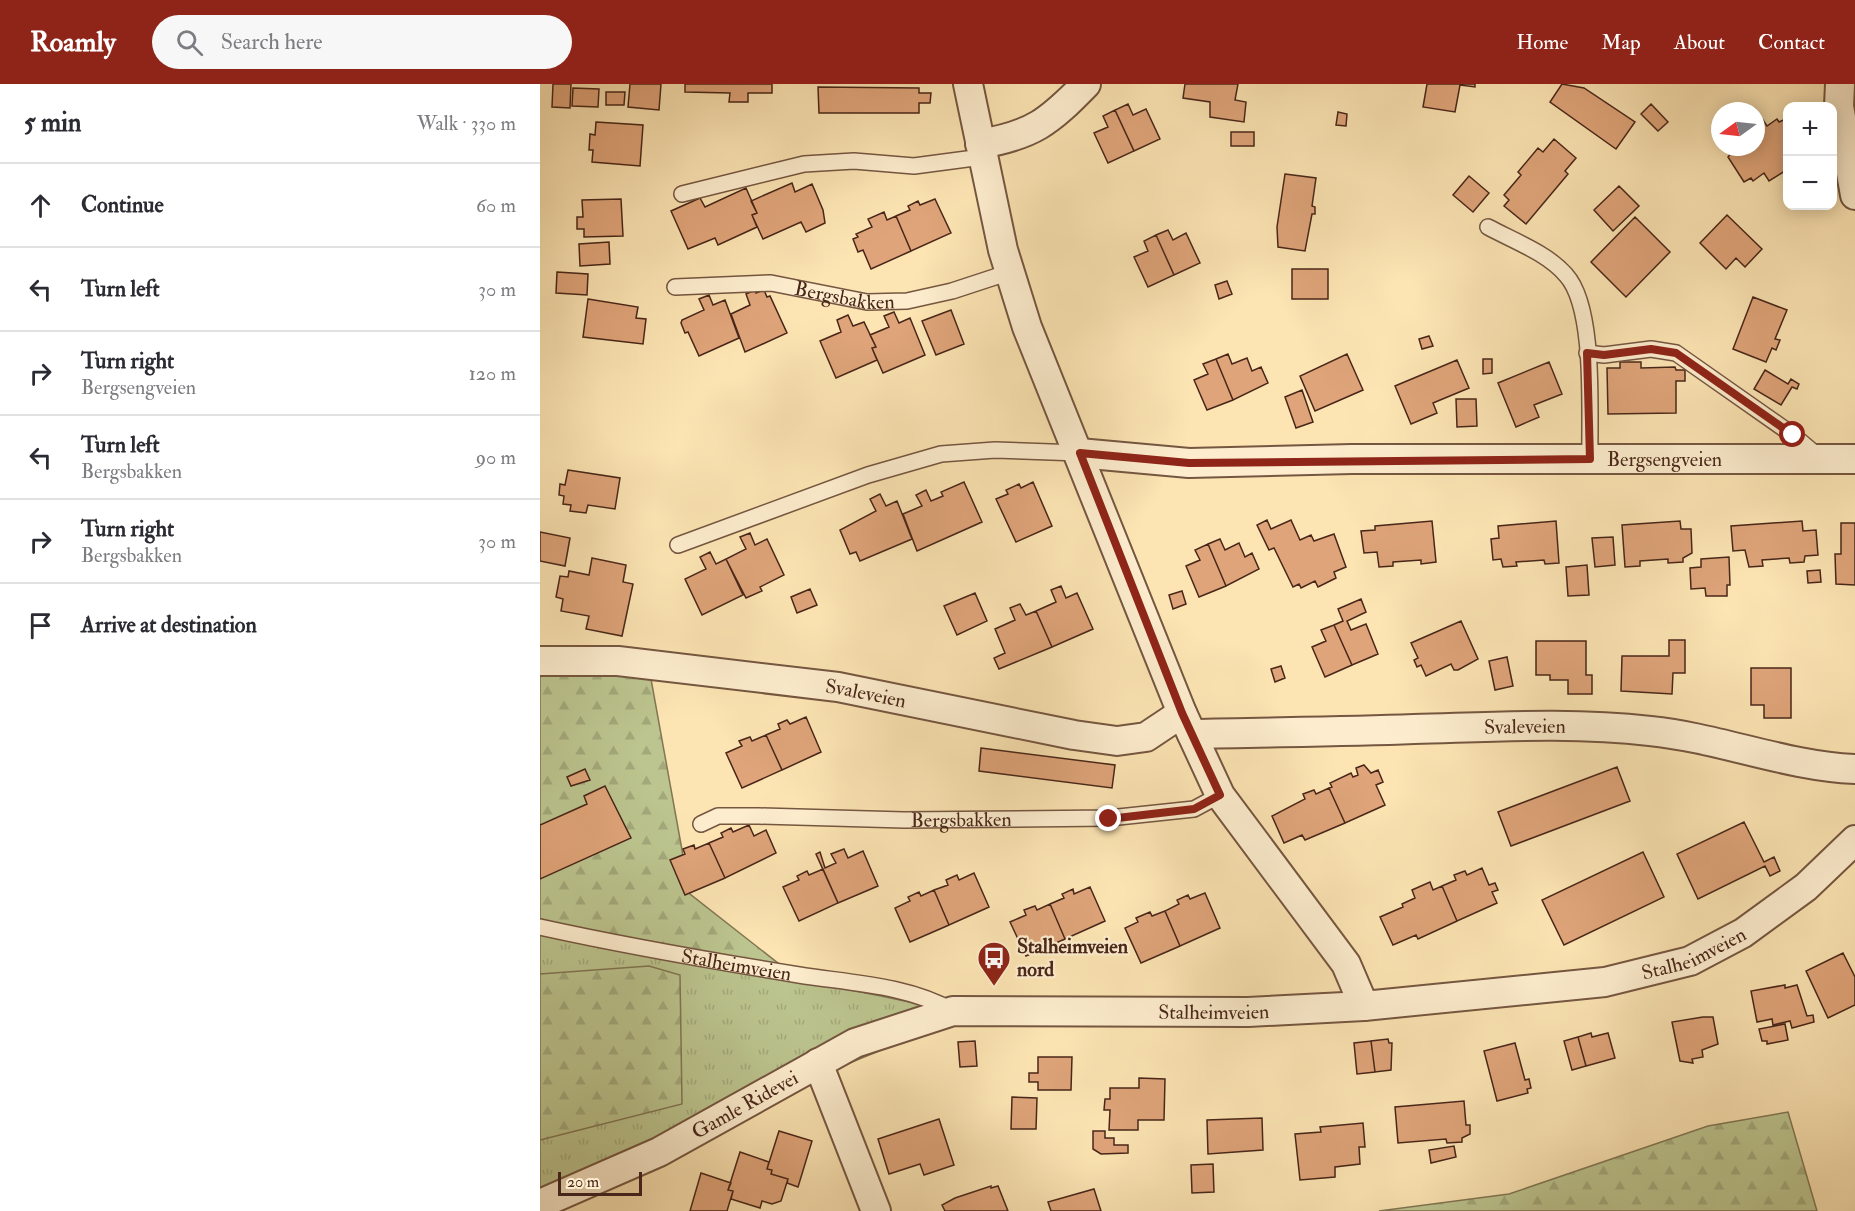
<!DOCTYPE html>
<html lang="en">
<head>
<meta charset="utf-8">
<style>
	body { margin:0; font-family:"IM FELL Double Pica",serif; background:#f7f7f7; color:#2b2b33 }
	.controls { position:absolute; right:18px; top:18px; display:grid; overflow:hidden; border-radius:12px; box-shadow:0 3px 15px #0003 }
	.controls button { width:54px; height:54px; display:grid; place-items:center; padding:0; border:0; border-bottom:2px solid #e1e1e2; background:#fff; color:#2b2b33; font:30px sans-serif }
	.compass { position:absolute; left:1171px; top:18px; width:54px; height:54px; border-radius:50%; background:#fff; box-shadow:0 3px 15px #0003; rotate:255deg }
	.scale { position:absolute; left:18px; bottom:15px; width:84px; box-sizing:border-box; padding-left:6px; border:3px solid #482619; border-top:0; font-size:16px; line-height:21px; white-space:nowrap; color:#482619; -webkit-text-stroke:4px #fdedce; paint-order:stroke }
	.stop { position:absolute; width:18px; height:18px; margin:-14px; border:4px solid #8f2418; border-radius:50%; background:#fff }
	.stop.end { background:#8f2418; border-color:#fff; box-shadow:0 2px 6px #0008 }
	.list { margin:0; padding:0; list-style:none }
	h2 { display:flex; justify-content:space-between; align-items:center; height:78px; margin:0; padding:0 24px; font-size:26px }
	h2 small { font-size:20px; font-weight:400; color:#7c7c81 }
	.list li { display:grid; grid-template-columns:39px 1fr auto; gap:18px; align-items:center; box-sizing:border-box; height:84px; padding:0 24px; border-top:2px solid #e1e1e2 }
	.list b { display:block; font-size:22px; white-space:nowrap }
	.list p { margin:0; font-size:20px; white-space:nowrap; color:#7c7c81 }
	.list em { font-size:20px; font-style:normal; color:#7c7c81 }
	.icon { flex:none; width:33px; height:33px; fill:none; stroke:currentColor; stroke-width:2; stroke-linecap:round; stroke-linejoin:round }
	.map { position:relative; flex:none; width:1315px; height:1127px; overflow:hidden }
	header { display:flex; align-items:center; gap:36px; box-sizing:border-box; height:84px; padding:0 30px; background:#8f2418; color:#fff }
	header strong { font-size:28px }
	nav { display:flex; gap:33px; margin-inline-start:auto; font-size:21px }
	.search { width:420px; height:54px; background:#f7f7f7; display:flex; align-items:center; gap:15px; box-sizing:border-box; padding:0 21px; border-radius:33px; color:#7c7c81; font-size:22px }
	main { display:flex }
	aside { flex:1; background:#fff }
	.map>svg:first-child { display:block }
	.forest { fill:url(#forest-firs); stroke:#827654; stroke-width:1.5 }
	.park { fill:url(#park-tufts); stroke:#827654; stroke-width:1.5 }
	.building { fill:#dfa479; stroke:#482619; stroke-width:1.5 }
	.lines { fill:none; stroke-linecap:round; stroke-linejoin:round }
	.service-casing { stroke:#755640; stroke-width:18 }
	.minor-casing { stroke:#755640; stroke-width:32 }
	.service { stroke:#fdedce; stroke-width:15 }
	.minor { stroke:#fdedce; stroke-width:28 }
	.route { stroke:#8f2418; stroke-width:8 }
	.labels { text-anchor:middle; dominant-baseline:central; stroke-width:4.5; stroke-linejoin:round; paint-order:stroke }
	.street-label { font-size:20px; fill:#482619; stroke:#fdedce }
	.poi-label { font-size:20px; font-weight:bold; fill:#482619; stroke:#fdedce; text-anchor:start }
</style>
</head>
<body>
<header>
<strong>Roamly</strong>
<div class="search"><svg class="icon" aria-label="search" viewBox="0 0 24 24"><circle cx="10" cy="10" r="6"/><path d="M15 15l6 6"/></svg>Search here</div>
<nav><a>Home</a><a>Map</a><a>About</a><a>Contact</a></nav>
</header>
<main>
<aside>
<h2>5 min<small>Walk · 330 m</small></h2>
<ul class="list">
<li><svg class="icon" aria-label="ahead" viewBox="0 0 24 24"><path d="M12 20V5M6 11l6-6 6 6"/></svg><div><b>Continue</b></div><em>60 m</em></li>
<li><svg class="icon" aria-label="left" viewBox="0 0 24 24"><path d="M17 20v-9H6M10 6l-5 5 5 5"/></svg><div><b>Turn left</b></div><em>30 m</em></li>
<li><svg class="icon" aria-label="right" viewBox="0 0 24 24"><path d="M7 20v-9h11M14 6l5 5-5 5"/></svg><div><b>Turn right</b><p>Bergsengveien</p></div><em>120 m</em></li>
<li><svg class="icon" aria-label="left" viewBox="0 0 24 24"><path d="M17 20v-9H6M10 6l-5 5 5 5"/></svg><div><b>Turn left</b><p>Bergsbakken</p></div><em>90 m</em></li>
<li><svg class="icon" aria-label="right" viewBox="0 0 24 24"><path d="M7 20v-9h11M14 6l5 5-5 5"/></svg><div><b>Turn right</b><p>Bergsbakken</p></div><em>30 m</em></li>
<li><svg class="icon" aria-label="arrive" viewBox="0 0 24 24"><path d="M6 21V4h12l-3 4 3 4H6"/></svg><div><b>Arrive at destination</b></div></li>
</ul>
</aside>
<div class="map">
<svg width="1315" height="1127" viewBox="0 0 1315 1127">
	<defs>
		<pattern id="forest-firs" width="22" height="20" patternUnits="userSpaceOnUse" patternTransform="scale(1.5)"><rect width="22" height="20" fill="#bcc58f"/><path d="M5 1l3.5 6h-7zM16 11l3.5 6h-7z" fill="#a3a97b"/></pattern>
		<pattern id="park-tufts" width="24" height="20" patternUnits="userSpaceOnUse" patternTransform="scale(1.5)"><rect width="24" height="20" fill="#bcc58f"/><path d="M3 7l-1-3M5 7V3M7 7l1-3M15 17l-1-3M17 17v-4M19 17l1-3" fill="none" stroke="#a3a97b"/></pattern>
	</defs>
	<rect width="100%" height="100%" fill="#fce4b3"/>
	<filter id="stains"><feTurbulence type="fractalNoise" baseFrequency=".00333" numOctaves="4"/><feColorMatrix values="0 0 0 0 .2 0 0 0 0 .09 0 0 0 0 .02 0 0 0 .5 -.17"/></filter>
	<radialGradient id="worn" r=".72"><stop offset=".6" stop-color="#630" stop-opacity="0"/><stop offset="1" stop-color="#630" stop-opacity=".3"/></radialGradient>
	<path class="forest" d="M0,573L109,584L150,810L346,964L0,1107Z
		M1248,1028L1277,1127H839L969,1110L1168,1042Z"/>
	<path class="park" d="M0,851C130,878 262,893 391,923L0,1109V1056L142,1020L140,891L109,882L0,890Z"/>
	<path class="building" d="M13,0H31L30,24L12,23Z
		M90,0H121L119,26L88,23Z
		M145,0H232V9H208V18H189L190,9L145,8Z
		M645,0H698L695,16L706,18L704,38L670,33V18L643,14Z
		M887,0H935V3L920,1L915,28L883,23Z
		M1022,0L1044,4L1095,38L1076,65L1010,18Z
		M278,3L379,4V9H391L390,19H379V29H279Z
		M33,4L59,5L58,23L32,22Z
		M66,8H85L84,21H66Z
		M588,20L593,31L606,25L620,55L594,67L575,26Z
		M1111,20L1128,38L1118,47L1101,30Z
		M575,26L594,67L568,79L554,49L568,43L563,32Z
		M1216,26L1227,42L1237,35L1239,38L1248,34V85L1229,97L1224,89L1213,97L1211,94L1204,98L1188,73L1196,63H1216Z
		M798,28L807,30L806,42L796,41Z
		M56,38L103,41L100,82L52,78L53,66H49L50,50L55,51Z
		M691,48H714V62H691Z
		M1014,55L1036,74L1025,87L1028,90L986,140L964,122L969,116L964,111L981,91L978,88L998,64L1003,68Z
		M745,90L776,94L772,122L775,123V130H772L765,167L738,163L737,143Z
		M929,92L949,109L933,128L913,111Z
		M252,99L255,108L272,100L283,126L285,139L266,148L261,138L223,155L212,131L217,129L211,117Z
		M1079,102L1099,122L1073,147L1054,126Z
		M206,104L217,129L212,131L217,143L178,161L175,154L148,165L131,127L160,114L165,123Z
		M81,115L83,152L44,153V145H37V133H43L42,116Z
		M395,115L411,149L371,167L356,132L370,126L368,122L378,117L380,121Z
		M344,128L347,136L356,132L371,167L331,185L323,166L318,168L313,155L318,153L316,150L332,143L328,135Z
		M1187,131L1222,165L1205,183L1196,174L1186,185L1160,159Z
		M1095,133L1130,168L1086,213L1051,178Z
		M628,146L633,156L646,149L660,179L634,191L616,151Z
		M616,151L634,191L608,203L594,173L608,167L604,157Z
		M69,158L70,180L40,182L39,160Z
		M752,185H788V215H752Z
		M17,188L48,190L47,211L16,209Z
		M687,197L692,210L679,215L675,201Z
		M215,206L216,209L224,206L227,213L230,212L247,249L205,268L191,230L210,221L206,210Z
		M169,211L173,221L185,216L199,254L159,272L148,248L145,249L141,239L142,236L164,226L159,215Z
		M1213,213L1247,226L1235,255L1240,256L1236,266L1232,264L1226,278L1193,265Z
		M48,215L98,223L96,234L106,235L103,260L43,253Z
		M411,226L424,260L396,271L382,237Z
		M354,228L359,239L370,234L385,271L343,289L332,264L336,263L330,251L349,243L344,232Z
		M308,231L313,242L324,238L336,263L332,264L337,276L296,294L280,257L301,248L297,236Z
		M889,252L893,262L882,265L879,255Z
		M688,270L692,280L707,274L712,287L721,283L728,299L693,316L676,275Z
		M807,270L823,306L775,327L760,292Z
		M676,275L693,316L667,326L654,296L668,290L663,280Z
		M943,275H952V289L943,290Z
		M917,276L929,304L893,319L897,329L871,340L855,302Z
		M1009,278L1022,310L994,321L999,333L976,343L958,299Z
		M1080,278H1101V284L1135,283L1136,286H1145V297H1136V329L1068,330L1067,284H1080Z
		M1225,286L1248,300L1251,295L1259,300L1257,305L1252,303L1241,321L1214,305Z
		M762,306L773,338L756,344L745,313Z
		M916,315H936L937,342L917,343Z
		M28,386L80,394L75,425L48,421L46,429L30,427L31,421L23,420L24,412L19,411L20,400L25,401Z
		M424,398L442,438L377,467L363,430L382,422L376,411L386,406L391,417L403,412L401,408Z
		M493,398L512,442L476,458L456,415L468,410L466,406L479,400L481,404Z
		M340,410L346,422L357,417L372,455L320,477L316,468L310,470L300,446L336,427L330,415Z
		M727,436L731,445L751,436L760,456L771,451L774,457L794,450L806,483L794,488L796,494L778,503L775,497L761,504L759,500L753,503L734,464L729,466L717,441Z
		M892,437L896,478L881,480V476L853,478V482L839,483L837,468L824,469L821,447L835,446V442Z
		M1016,437L1019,479L1005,480L1004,476L976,478L977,482L963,483L961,475L953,476L951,455L959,454L958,442Z
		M1140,437L1141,445H1151L1152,469L1143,474V478L1128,479V475L1100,477V482L1085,483L1082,441Z
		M1262,437L1263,447L1276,446L1278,471L1265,472L1264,478L1250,479L1249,474L1222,476L1223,482L1209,483L1205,466L1193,467L1191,442Z
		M1301,439H1315V501L1296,500L1295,470H1301Z
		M0,448L30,454L25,482L0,477Z
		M210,449L215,461L227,455L244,491L220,503L222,507L206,514L186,475L206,465L200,453Z
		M1073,453L1075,481L1055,483L1052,454Z
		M680,455L685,466L699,459L705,473L712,469L719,485L686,502L668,460Z
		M668,460L686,502L659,513L646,482L660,476L655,466Z
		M170,468L176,480L186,475L203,511L162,531L145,495L166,485L160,473Z
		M1189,473L1190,501H1187V512H1166L1165,504L1151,505L1150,484L1161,483V475Z
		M52,474L86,481L83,498L93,500L82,552L46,545L49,532L21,527L23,515L16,513L20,492L28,493L29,487L49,491Z
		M1047,481L1049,511L1028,512L1026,483Z
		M1280,486L1281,498L1268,499L1267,487Z
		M521,502L526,514L537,509L553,545L512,563L496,527L516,518L511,506Z
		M270,505L277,521L257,529L251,513Z
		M642,507L646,520L633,525L629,511Z
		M435,509L447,537L417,551L404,522Z
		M821,515L826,528L807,537L811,546L826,540L838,570L812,581L794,541L803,537L798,525Z
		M480,520L486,531L496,527L512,563L459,585L454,574L465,569L455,545L475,536L470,524Z
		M921,537L938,575L918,586H914L911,580L886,592L881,581L877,583L874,576L878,574L871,559Z
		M794,541L812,581L785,593L772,563L786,557L781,546Z
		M1129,556H1145V589H1133L1132,610L1081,607L1082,572H1129Z
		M996,557H1046V591H1052V610H1028V596H1010V591H996Z
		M967,573L973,602L955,606L949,577Z
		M741,582L745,594L735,598L731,585Z
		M1211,584H1251V634H1224V621H1211Z
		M266,633L281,668L242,686L226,651L240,645L238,640L247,636L250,640Z
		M226,651L242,686L202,704L186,669L202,662L199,657L210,653L212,657Z
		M441,664L575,681L572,704L439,687Z
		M824,681L831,689L838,686L843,698L836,701L845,721L805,739L789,704L792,703L790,699L811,689L813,693L818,691L816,684Z
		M1077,683L1090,717L971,762L958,728Z
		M45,685L50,696L31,702L27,693Z
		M65,702L91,754L0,795V741L47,720L44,712Z
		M789,704L805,739L765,756L762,751L744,759L732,732L765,715L763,710L774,706L776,710Z
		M1204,738L1224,778L1234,773L1240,787L1230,792L1225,782L1158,815L1137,770Z
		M209,741L214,752L226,746L236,769L185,794L169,759L183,753L181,749L191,744L193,748Z
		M169,759L185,794L145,811L130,776L145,770L143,765L154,761L155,765Z
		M304,765L308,774L323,767L338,802L298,819L276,770L280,768L285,784L296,779L291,770Z
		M1103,768L1124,813L1024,861L1002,816Z
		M942,784L949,801L955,799L958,806L952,808L957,819L917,837L902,802L916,796L914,791L925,787L927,791Z
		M283,785L298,819L259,837L243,803L259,796L257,792L267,787L269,791Z
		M434,789L449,823L409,841L394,806L408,801L406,796L417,791L419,796Z
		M890,798L893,806L902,802L917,837L878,855L876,851L853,861L840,833L863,823L862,820L875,814L872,806Z
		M550,803L565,837L525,855L510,820L524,814L522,810L533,805L534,810Z
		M394,806L409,841L370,858L355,824L370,817L368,813L379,808L381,812Z
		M665,809L680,844L640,862L625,827L639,820L637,816L648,811L650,815Z
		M510,820L525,855L486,872L470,838L486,831L484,826L495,822L497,826Z
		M625,827L640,862L601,879L585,844L598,838L596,834L610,828L612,832Z
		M1303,869L1315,893V921L1288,934L1266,887Z
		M1245,901V904L1257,901L1267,932L1273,931L1274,938L1252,944L1250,937L1233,941L1232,935L1217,938L1211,907Z
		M1163,933H1173L1178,960L1162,966L1163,973L1152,975L1153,979L1140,977L1132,938Z
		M1245,940L1248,956L1227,960V957H1222L1219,945Z
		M1051,949L1052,953L1068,949L1075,974L1046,982L1038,953Z
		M1038,953L1046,982L1032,986L1024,957Z
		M848,955L849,959H852L851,986L835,988L831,957Z
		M435,957L437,982L420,983L418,958Z
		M831,957L835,988L817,990L814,959Z
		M975,959L985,996L989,995L991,1004L987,1005L988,1009L957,1017L944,967Z
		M498,973H532L531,1006H498V998H489V989H498Z
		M599,994L625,995L624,1036H598V1046H569L570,1026H564L565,1015H570V1004H599Z
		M472,1013L497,1014L496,1045H471Z
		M924,1017L926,1041H930V1050L922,1054V1058L907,1059L906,1055L858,1059L855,1023Z
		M722,1034L723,1066L668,1070L667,1036Z
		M399,1035L414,1081L384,1091L380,1080L349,1090L338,1055Z
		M823,1039L825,1063H819L820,1080L795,1083V1093L760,1096L755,1050L781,1048L780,1043Z
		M239,1047L272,1057L258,1103L247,1099L248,1095L231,1090L232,1086L227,1085Z
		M553,1047H565V1054H574V1061H588V1069L561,1070L553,1065Z
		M914,1062L916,1073L891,1079L889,1066Z
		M200,1068L229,1078L227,1085L232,1086L231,1090L248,1095L241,1117L232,1120L222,1117L220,1124L191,1115L193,1107L188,1106Z
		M673,1080L674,1108L652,1109L651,1081Z
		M161,1089L191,1099L188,1106L193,1107L187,1127H150Z
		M451,1102V1104L458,1102L468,1127H405L402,1121L415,1114Z
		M554,1105L561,1127H511L508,1118Z"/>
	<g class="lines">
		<g class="service-casing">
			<g id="service">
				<path d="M142,110L264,80L314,77L374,82L442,73"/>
				<path d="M948,143C974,157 1007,169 1026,191C1056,224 1049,329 1050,375"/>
				<path id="s1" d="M135,203L231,199L327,218L367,217L412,207L470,188"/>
				<path d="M1047,269L1064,271L1111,265L1136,269L1253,351L1279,373"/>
				<path d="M138,461L328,391L401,370L455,366L539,369"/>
				<path id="s2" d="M161,740L178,732H219L364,736L569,734L654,725L680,711"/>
				<path id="s3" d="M0,843C86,862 173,877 259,891C310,899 368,901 413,927"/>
			</g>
		</g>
		<g class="minor-casing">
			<g id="minor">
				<path d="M428,0L463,166L487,243L642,629L680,711L806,880L824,922"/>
				<path d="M1300,0L1299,22L1315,111"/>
				<path d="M440,60C493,51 509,38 546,0"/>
				<path id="s4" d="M539,369L649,379L812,375H1315"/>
				<path id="s5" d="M0,577H78L298,603L534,651L577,657L606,653L642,629"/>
				<path id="s6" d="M652,650C726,648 800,648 874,645C953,643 1032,638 1110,647C1180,654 1245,682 1315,685"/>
				<path d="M278,979L336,1127"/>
				<path id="s7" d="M0,1120L119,1068L315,959L413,927L708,928L824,922L1065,898L1150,877L1203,849L1266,803L1315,756"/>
			</g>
		</g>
		<use href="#service" class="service"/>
		<use href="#minor" class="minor"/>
	</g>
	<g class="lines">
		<path class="route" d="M569,735L654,725L680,711L642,629L540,369L649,379L1050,375L1047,269L1064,271L1111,265L1136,269L1253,351"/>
	</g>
	<defs>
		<g id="bus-pin" transform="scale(1.725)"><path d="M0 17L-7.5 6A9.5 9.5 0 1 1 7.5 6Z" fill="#8f2418" stroke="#fdedce"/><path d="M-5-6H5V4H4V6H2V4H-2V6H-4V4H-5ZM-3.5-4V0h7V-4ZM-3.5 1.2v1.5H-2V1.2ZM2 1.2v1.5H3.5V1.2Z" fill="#fff"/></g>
	</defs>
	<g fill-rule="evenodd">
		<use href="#bus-pin" x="454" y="874"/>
	</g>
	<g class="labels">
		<g class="street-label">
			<text stroke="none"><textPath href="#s1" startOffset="171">Bergsbakken</textPath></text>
			<text stroke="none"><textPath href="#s4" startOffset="586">Bergsengveien</textPath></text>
			<text stroke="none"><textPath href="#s5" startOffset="328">Svaleveien</textPath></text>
			<text stroke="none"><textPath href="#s6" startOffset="333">Svaleveien</textPath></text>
			<text stroke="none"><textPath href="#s2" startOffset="262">Bergsbakken</textPath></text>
			<text stroke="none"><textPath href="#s7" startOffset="1204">Stalheimveien</textPath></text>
			<text stroke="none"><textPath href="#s3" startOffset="200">Stalheimveien</textPath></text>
			<text stroke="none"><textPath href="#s7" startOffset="718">Stalheimveien</textPath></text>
			<text stroke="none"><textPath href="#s7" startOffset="228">Gamle Ridevei</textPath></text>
		</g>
		<g class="poi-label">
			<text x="477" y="862">Stalheimveien<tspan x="477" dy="23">nord</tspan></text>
		</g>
	</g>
	<rect width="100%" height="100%" filter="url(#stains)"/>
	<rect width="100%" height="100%" fill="url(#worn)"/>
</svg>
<div class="controls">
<button>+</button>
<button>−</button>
</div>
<svg class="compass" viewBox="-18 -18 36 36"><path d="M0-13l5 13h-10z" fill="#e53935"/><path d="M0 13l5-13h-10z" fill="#7c7c81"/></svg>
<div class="scale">20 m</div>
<div class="stop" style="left:1253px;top:351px"></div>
<div class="stop end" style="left:569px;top:735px"></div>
</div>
</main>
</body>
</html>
